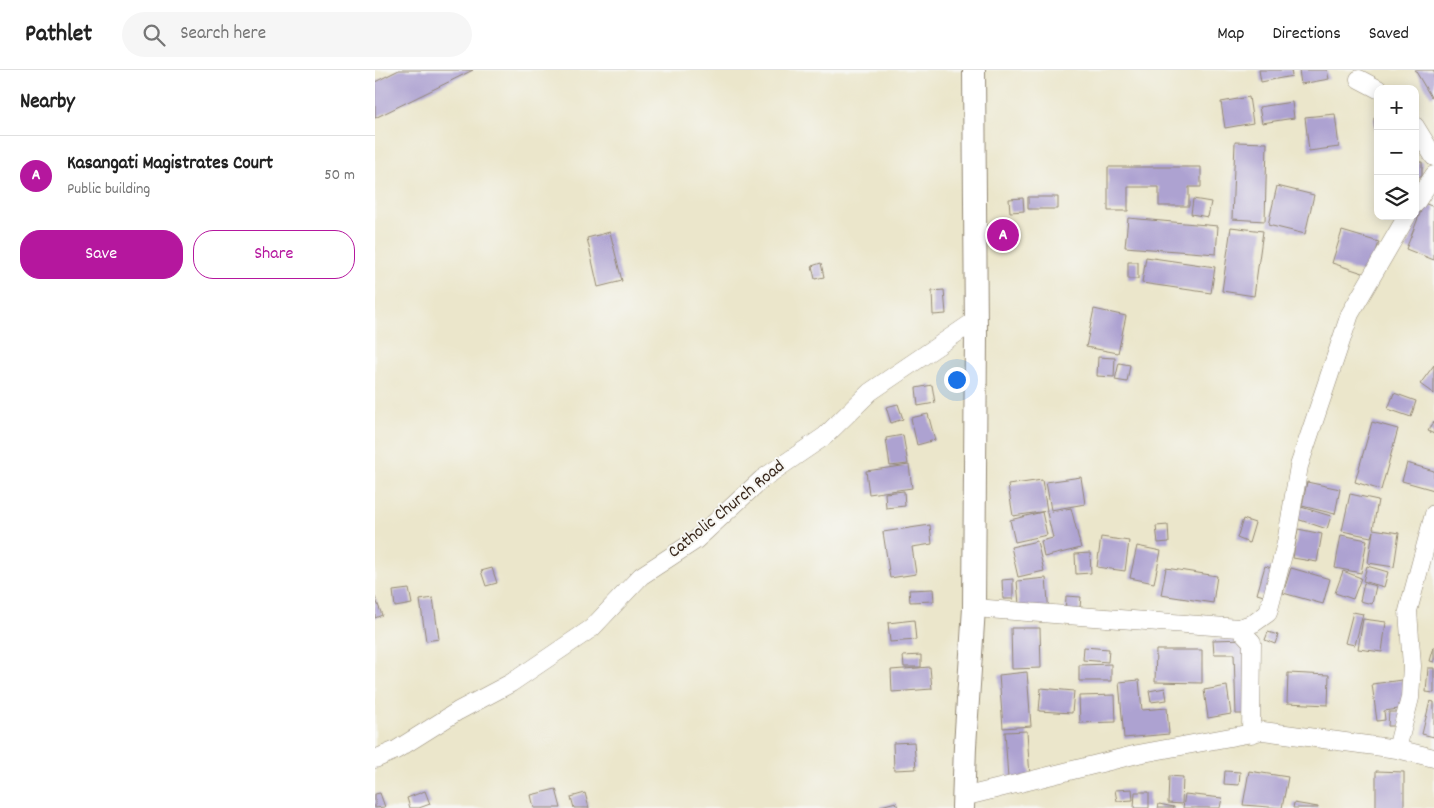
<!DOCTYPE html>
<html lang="en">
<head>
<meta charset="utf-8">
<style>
	body { margin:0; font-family:Dekko,sans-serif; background:#f6f6f6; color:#222 }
	.controls { position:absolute; right:15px; top:15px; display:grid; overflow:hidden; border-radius:10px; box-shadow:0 2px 12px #0003 }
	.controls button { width:45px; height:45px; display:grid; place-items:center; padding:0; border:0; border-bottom:1px solid #e0e0e0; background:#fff; color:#222; font:25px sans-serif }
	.you { position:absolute; left:581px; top:309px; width:18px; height:18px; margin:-12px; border:4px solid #fff; border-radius:50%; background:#1a73e8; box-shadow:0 0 0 8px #1a73e833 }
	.badge { display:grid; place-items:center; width:32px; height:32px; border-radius:50%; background:#b5179e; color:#fff; font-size:16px; font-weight:700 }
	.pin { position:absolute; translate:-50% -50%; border:2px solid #fff; box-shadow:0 1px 5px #0006 }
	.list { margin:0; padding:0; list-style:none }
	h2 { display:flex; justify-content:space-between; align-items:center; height:65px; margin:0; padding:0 20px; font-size:21px }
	h2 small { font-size:16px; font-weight:400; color:#767676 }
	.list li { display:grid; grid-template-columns:32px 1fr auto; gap:15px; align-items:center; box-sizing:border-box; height:80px; padding:0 20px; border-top:1px solid #e0e0e0 }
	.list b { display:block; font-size:19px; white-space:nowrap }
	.list p { margin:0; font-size:16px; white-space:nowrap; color:#767676 }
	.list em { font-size:16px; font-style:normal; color:#767676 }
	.actions { display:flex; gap:10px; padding:15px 20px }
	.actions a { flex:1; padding:11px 0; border:1px solid #b5179e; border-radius:20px; text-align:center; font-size:18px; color:#b5179e }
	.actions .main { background:#b5179e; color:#fff }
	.icon { flex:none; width:28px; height:28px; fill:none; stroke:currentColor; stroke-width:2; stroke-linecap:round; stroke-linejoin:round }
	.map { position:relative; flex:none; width:1059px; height:738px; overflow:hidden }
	header { display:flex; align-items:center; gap:30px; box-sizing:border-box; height:70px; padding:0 25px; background:#fff; border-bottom:1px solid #e0e0e0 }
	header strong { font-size:24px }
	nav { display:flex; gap:28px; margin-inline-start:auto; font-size:18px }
	.search { width:350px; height:45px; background:#f6f6f6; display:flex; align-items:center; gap:12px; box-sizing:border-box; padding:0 18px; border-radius:28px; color:#767676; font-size:19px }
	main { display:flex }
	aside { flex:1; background:#fff }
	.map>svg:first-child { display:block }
	.building { fill:#ada2d1 }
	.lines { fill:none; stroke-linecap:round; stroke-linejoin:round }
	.minor-casing { stroke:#938874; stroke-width:19 }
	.tertiary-casing { stroke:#938874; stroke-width:24 }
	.minor { stroke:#fff; stroke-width:18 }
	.tertiary { stroke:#fff; stroke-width:22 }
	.labels { text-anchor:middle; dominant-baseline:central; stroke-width:4; stroke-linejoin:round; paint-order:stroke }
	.street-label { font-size:18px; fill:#3b2a1e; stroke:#f6f6f2 }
</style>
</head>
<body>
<header>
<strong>Pathlet</strong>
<div class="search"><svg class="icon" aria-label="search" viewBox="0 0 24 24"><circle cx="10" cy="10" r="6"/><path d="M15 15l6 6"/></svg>Search here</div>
<nav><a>Map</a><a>Directions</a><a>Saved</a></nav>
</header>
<main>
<aside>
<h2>Nearby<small></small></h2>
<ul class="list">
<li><span class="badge">A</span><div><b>Kasangati Magistrates Court</b><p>Public building</p></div><em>50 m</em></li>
</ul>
<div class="actions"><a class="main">Save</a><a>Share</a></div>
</aside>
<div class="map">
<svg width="1059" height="738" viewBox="0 0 1059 738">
	<rect width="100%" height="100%" fill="#f6f6f2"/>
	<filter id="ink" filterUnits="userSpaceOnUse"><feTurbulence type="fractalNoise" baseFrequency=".02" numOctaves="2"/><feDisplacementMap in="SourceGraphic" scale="10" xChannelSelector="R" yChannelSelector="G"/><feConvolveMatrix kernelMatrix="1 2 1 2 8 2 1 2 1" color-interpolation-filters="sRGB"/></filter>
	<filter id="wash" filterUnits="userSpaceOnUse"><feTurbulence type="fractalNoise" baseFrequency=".0096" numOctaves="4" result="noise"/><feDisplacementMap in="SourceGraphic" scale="20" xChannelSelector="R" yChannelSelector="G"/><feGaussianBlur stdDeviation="1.12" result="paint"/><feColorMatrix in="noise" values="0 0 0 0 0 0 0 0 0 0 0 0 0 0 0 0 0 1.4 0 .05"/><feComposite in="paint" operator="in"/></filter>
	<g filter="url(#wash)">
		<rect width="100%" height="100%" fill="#ebe6cb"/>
		<g id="blocks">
			<path class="building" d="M24,0H98L0,48V12Z
				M884,0H916L917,6L886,12Z
				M924,0H952L954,9L926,14Z
				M1040,0H1059V25L1056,27Z
				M874,27L878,53L850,58L846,32Z
				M917,32L919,48L887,53L884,37Z
				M960,44L964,77L934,81L930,47Z
				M999,48H1003V79H1001Z
				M860,72L892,73L890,151L857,149Z
				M1040,92H1047V107H1040Z
				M733,97H826V117H814V136H784V117H753V141H733Z
				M902,116L939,125L930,164L893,155Z
				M653,127H683V139H653Z
				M648,128L649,141L635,142L634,129Z
				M818,129L836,132L833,147L816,144Z
				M1049,133L1059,137V190L1031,179Z
				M753,148L843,156L841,184L750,177Z
				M856,157L888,161L879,226L847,221Z
				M967,161L1004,172L994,205L957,193Z
				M235,162L247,211L223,217L212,168Z
				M771,187L840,197L836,223L767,213Z
				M753,192H763V209H753Z
				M446,193L449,207L440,209L437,196Z
				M569,220L571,244L558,245L557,221Z
				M719,239L751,246L743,283L711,277Z
				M723,287L740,288L739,307L722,306Z
				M744,293L755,295L752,312L740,310Z
				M1059,295V324L1045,314Z
				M557,315L560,333L543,336L541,318Z
				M1019,323L1041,331L1036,347L1013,339Z
				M523,334L528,349L516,353L511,337Z
				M553,344L560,370L542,375L536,348Z
				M1059,351V364L1053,361Z
				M997,352L1023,359L1006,420L980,412Z
				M528,365L533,394L515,396L511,368Z
				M1032,393L1059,401V420L1027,411Z
				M534,395L537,418L494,424L491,401Z
				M706,407L710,434L676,440L671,412Z
				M667,410L672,441L638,446L633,415Z
				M932,412L965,419L960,444L927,436Z
				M529,421L530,436L511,438L510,423Z
				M975,424L1003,430L998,459L1024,463L1019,497L993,493L998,461L996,467L967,461Z
				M926,437L956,446L952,459L922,449Z
				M696,438L706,478L669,487L666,471L678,468L672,443Z
				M667,442L672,465L640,472L635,450Z
				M868,449L880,453L874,473L862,468Z
				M555,455L557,474L537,477L541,504L515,508L508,462Z
				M793,455L794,472L783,473L781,456Z
				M923,459L947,464L942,492L918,488Z
				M966,465L992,470L986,503L960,498Z
				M726,467L754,471L750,501L722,497Z
				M662,471L669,501L643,507L636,477Z
				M762,476L786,481L779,513L755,508Z
				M715,483L716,503L701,504L700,484Z
				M890,496L903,500L895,528L882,524Z
				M992,496L1013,502L1009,517L988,511Z
				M117,498L122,513L111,516L106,501Z
				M791,498L842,506L838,533L786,525Z
				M916,498L955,509L948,534L908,523Z
				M968,501L986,508L978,529L960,523Z
				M671,508L674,543L645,546L642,511Z
				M638,509V529H628L627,510Z
				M989,513L1001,516L997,534L985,531Z
				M34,519L37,534L20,537L18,521Z
				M558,519L559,531L535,532L534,520Z
				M691,526L706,527L704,548L690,547Z
				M0,527L7,545L0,548Z
				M58,528L64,569L51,571L45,530Z
				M978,542L988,544L980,575L970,573Z
				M988,549L1011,552L1007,582L983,579Z
				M539,550L541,570L515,572L513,553Z
				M636,558H665L666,598L637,599Z
				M893,562L903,565L900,574L890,570Z
				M871,569L873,644H861L859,584H839L838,570Z
				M709,577L734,579L733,592L708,590Z
				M1059,577V592L1055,591Z
				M781,580H827V613L780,612Z
				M546,585V597H529L528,586Z
				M736,594V611H704V595Z
				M555,597L557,619L517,622L516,600Z
				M1053,598H1059V623L1051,622Z
				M652,602L656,656L628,658L624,605Z
				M913,603L954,605L953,635L912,633Z
				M764,610L767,640L792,638L794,664L749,668L744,612Z
				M1027,610L1031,638L1009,641L1010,650L1002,651L997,614Z
				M852,616L856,644L833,648L829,620Z
				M666,618L699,621L697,643L664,641Z
				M790,618L792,630L776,632L774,621Z
				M740,625L741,652L705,653L704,626Z
				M1055,631L1059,632V667L1047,664Z
				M1014,642H1028L1027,656H1013Z
				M652,661L655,708L633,709L630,662Z
				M539,672L541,699L519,700L518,673Z
				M850,701L865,702L864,715L849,714Z
				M874,701L913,707L907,738L868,735Z
				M1001,701L1029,702V738H1001Z
				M794,706L808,707L807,734L793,733Z
				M181,719L186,738H159L156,725Z
				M757,719L758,730L742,731L740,720Z
				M50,721L55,734L44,738H35L32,728Z
				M760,722H774V738H759Z
				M5,723L10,737L0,738V724Z
				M210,723L214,738H199L196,727Z
				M810,724L847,728L845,738H808Z
				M521,732L523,738H506V736Z
				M919,733L943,737V738H918Z
				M784,734L799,737V738H783Z"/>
		</g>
	</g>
	<g filter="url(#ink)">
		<use href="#blocks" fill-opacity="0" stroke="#938874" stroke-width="1"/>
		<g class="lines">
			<g class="minor-casing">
				<path id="minor" d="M984,9L1003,19
					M1040,56L1059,87
					M1040,134L1059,105
					M599,538L864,558L879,553L893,543L911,473L924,396L975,244L1032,146
					M864,558L877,572L876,664
					M1022,679L1035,628L1037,596L1033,541L1059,444
					M0,689L21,680L83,641L136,613L217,558L266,506L321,470L387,409L450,366L495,322L601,250
					M588,727L763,684L888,661L1022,679L1059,688"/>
			</g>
			<g class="tertiary-casing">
				<path id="tertiary" d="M588,738L590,676L599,538L601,263L599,0"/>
			</g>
			<use href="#minor" class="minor"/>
			<use href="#tertiary" class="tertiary"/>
		</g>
	</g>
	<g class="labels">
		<g class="street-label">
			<text transform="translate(352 440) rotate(-39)">Catholic Church Road</text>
		</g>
	</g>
</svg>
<div class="controls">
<button>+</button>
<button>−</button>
<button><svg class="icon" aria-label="layers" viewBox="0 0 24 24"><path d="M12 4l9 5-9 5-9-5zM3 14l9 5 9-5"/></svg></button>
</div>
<div class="you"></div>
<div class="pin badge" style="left:628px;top:165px">A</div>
</div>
</main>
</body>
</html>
